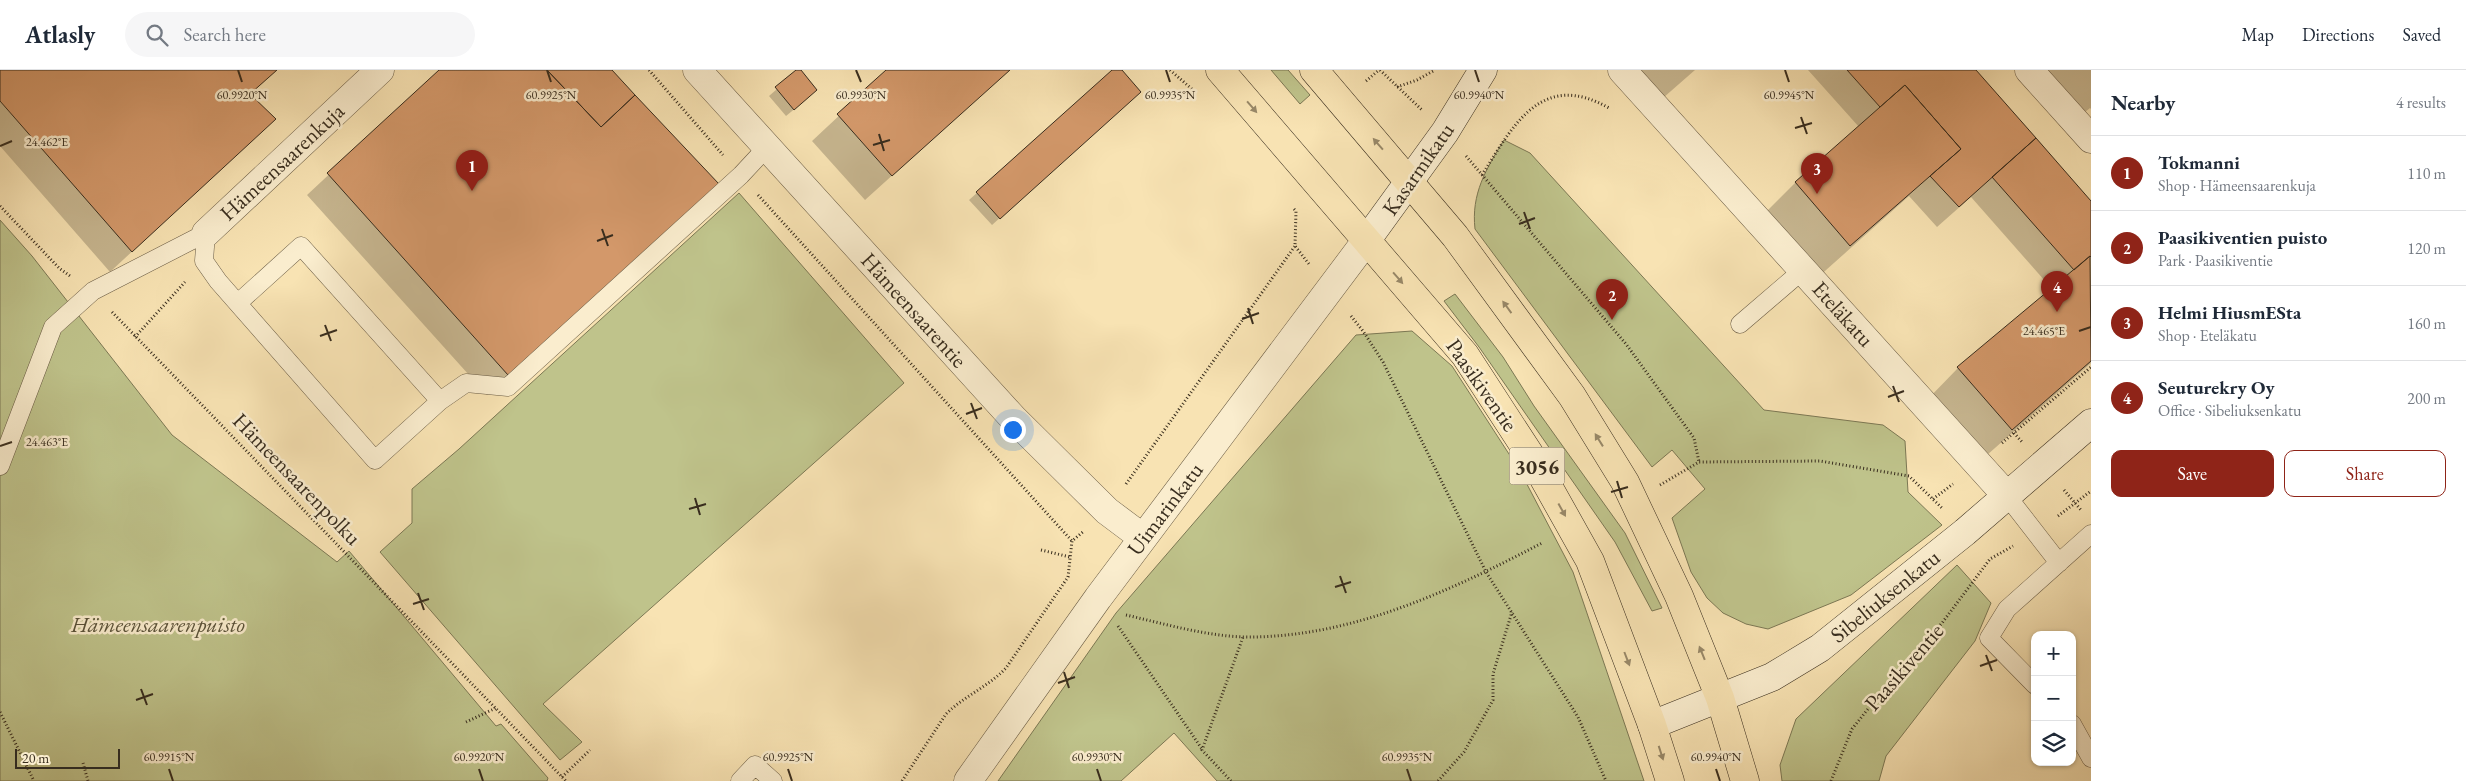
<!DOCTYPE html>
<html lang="en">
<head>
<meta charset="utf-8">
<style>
	body { margin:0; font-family:"EB Garamond",serif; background:#f6f6f7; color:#1f2937 }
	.controls { position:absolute; right:15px; bottom:15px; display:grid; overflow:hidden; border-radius:10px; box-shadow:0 1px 4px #0004 }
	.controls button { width:45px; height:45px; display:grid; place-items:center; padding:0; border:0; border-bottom:1px solid #e0e1e3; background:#fff; color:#1f2937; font:25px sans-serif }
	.scale { position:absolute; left:15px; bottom:12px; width:105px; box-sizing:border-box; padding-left:5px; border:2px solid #382d1e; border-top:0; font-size:14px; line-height:18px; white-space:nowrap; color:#382d1e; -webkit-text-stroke:4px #faedce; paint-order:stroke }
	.you { position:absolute; left:1012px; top:359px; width:18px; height:18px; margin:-12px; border:4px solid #fff; border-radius:50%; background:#1a73e8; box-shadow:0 0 0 8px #1a73e833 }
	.badge { display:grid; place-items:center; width:32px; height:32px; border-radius:50%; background:#8f2418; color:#fff; font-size:16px; font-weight:700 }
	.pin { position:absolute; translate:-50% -41px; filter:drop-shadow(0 1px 2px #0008) }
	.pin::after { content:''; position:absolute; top:26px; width:18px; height:15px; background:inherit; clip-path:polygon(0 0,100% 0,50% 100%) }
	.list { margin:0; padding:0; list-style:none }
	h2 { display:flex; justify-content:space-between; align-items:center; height:65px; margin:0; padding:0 20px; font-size:21px }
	h2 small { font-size:16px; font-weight:400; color:#747a83 }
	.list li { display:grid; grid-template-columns:32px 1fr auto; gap:15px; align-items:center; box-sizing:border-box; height:75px; padding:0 20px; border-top:1px solid #e0e1e3 }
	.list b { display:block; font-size:19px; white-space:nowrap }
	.list p { margin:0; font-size:16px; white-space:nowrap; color:#747a83 }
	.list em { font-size:16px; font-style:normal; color:#747a83 }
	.actions { display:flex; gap:10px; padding:15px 20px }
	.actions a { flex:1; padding:11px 0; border:1px solid #8f2418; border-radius:10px; text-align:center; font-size:18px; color:#8f2418 }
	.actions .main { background:#8f2418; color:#fff }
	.icon { flex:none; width:28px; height:28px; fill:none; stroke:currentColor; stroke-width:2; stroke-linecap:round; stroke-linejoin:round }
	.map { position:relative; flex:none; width:2091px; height:711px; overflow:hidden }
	header { display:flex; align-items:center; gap:30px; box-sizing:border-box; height:70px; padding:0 25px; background:#fff; border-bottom:1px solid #e0e1e3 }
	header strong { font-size:24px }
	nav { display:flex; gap:28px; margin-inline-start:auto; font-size:18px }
	.search { width:350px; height:45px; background:#f6f6f7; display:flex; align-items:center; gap:12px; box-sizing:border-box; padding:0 18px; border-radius:28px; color:#747a83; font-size:19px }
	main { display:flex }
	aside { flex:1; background:#fff }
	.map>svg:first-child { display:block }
	.green { fill:#bfc38b; stroke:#7c7854 }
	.shadow { fill:#0003 }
	.building { fill:#d3986a; stroke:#382d1e }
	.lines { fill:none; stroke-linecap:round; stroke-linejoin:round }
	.lane-casing { stroke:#685a43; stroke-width:19 }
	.street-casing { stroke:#685a43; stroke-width:29 }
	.secondary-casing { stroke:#382d1e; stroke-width:29 }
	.primary-casing { stroke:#382d1e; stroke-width:29 }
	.path { stroke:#382d1e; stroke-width:3; stroke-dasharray:1 2.5; stroke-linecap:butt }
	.lane { stroke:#faedce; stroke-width:18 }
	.street { stroke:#faedce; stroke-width:28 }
	.secondary { stroke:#faedce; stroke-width:28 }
	.primary { stroke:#f8e3b3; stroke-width:28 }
	.oneway { fill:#988868 }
	.ticks { fill:none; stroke:#382d1e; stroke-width:2 }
	.labels { text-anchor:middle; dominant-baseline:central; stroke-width:5; stroke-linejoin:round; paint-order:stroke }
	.shield { fill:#faedce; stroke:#726753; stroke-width:1 }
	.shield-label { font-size:21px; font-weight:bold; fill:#382d1e }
	.street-label { font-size:22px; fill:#382d1e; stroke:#faedce }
	.park-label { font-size:22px; font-style:italic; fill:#5a5239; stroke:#faedce }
	.ticks-label { font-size:12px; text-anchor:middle; fill:#382d1e; stroke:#faedce; stroke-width:5; stroke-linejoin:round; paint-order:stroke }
</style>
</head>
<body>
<header>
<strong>Atlasly</strong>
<div class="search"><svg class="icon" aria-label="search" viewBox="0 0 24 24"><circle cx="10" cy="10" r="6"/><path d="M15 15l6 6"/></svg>Search here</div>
<nav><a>Map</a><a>Directions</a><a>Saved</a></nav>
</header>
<main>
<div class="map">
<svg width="2091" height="711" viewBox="0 0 2091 711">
	<rect width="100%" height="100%" fill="#f8e3b3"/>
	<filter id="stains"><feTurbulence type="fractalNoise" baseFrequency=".004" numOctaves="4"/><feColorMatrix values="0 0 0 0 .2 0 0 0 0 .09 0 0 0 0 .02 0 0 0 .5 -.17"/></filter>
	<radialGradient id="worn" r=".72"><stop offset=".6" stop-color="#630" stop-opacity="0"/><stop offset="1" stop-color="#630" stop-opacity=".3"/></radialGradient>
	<path class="green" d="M1271,0H1288L1310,25L1300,34Z
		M1504,70L1530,83L1764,340L1883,355L1905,371L1908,422L1942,455L1851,525L1768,559L1746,554L1723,543L1707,528L1691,502L1672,448L1705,419L1672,380L1652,397L1475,159C1471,124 1486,99 1504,70Z
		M739,123L904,313L543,634L582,672L560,690L380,482L412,453V419L459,379Z
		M0,150L32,186L172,365L337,492L349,481L496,656L501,654L548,708L547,711H0Z
		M1455,224L1503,287L1534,336L1625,463L1662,538L1652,541L1615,472L1479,277L1444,231Z
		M1412,261L1452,296L1520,401L1573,502L1644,711H1217L1174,663L1121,711H998L1116,543L1356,265Z
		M1957,495L1991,533L1975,571L1886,686L1879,711H1782L1780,695L1796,649Z"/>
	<path class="shadow" d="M0,0H277L249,25L275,49L110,202L0,76Z
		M441,0H610L696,135L487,325L307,125Z
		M799,0L808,28L786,46L769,26Z
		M888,0H1009L865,130L812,71Z
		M1114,0H1120L1132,29L992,155L969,130Z
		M1639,0H1695L1663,28Z
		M1808,0H1974L2091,133V293L1978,393L1925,332L1958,298L2052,219L1971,127L1937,157L1909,126L1816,209L1762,146L1795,113L1859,57Z
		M2037,0H2091V39L2090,38L2079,47Z"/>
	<path class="building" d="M0,0H277L250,24L276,49L132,182L0,31Z
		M439,0H547L601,57L635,25L719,114L508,305L327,103Z
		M547,0H612L635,25L601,57Z
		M796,0H801L817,20L794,40L775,17Z
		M886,0H1010L892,106L837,44Z
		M1112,0H1122L1141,22L1000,149L976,122Z
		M1847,0H1976L2036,68L1959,137L1930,106L1961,79L1905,15L1880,37Z
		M1905,15L1961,79L1850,176L1795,112Z
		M2036,68L2091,131V187L2090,186L2074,200L1992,107Z
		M2090,186L2091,291L2012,360L1957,297Z"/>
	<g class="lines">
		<g class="lane-casing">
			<path id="lane" d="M206,163L204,191L218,211L375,390L440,331L301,176L238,233
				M1740,254L1803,200
				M440,331L466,313L508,317L741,105L767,77
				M0,396L53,257L93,221L206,163
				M2007,426L2059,493
				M2035,615L1989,568L2007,539L2091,464
				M2072,654L2091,688
				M740,711L755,695L773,711"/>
		</g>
		<g class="street-casing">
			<path id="street" d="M697,0L1013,348L1107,441L1143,468
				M1622,0L2007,426
				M2029,0L2091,69
				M206,163L380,0
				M968,711L1098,528L1366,171"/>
		</g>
		<g class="secondary-casing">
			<path id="secondary" d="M1366,171L1445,62L1483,0
				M1652,655L1772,607L1820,578L1965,462L2091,353"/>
		</g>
		<g class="primary-casing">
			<path id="primary" d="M1220,0L1465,285L1534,391L1590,491L1652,655L1670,711
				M1314,0L1455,166L1572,326L1625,412L1679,526L1720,628L1745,711"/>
		</g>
		<path class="path" d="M649,0L723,85
			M1170,0L1193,20
			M1380,0L1422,40
			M1366,11L1379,0
			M1397,17L1417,10L1435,0
			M1466,86L1626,274L1694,368L1699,392
			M1482,105C1514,54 1542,0 1609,38
			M758,125L1072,471
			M0,136L59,198L70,206
			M1294,139L1296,141L1295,176L1309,194
			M112,242L566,711
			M1351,246L1363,261L1383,292L1486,502L1578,647L1606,711
			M135,267L185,212
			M2014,363L2022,372
			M2002,373L2091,297
			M1126,414L1295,176
			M1660,415L1699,392L1820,391L1909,406L1943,439
			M2064,420L2081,440
			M1933,429L1953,414
			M2058,446L2091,421
			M1041,480L1070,487
			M1126,545C1165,554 1206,566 1245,567C1351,568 1450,521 1542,473
			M1118,556L1202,679
			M0,642L34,711
			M466,652L496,638
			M83,693L88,711
			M562,707L590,680
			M902,711L946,644C964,626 988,617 1006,598L1068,507L1072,471L1084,461
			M1231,711L1202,680L1243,567
			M1438,711L1464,682L1493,630V604L1512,542
			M1831,711L1852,659L1892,609L1942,553L1990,489L2013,476"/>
		<use href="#lane" class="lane"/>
		<use href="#street" class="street"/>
		<use href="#secondary" class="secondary"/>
		<use href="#primary" class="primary"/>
	</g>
	<defs><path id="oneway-solid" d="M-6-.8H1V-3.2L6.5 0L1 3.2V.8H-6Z" transform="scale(1.25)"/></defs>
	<g class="oneway">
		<use href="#oneway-solid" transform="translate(1252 37) rotate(49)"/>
		<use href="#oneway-solid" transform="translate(1378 74) rotate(-131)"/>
		<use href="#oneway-solid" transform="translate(1398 208) rotate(49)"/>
		<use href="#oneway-solid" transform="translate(1507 237) rotate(-126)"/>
		<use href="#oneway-solid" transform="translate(1599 370) rotate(-122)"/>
		<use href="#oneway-solid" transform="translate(1562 440) rotate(61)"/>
		<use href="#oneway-solid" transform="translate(1702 583) rotate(-112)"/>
		<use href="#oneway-solid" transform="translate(1627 589) rotate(69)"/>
		<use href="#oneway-solid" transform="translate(1661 683) rotate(72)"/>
	</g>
	<path class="ticks" d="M238,0L242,12M547,0L551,12M856,0L861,12M1166,0L1170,12M1475,0L1479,12M1785,0L1789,12M1801,47L1807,64M1795,58L1812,53M879,64L884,81M873,75L890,70M0,76L12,71M1524,142L1530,159M1519,154L1535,148M602,159L608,176M597,171L613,165M1248,238L1253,254M1242,249L1259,243M325,255L331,271M2079,261L2091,257M320,266L337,260M1893,316L1899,332M1888,327L1904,321M971,333L977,349M966,344L982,338M0,376L12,372M1617,411L1622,428M1611,422L1628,417M695,428L700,445M689,439L706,434M1340,506L1346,523M1335,517L1351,512M418,523L424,540M413,534L429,529M1986,585L1992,601M1980,596L1997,590M1064,602L1069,618M1058,613L1075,607M141,619L147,635M136,630L153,624M169,699L173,711M479,699L483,711M788,699L792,711M1097,699L1101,711M1407,699L1411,711M1716,699L1720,711"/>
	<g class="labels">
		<rect class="shield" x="1509.5" y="377.5" width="55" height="37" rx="4"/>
		<g class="shield-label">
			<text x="1537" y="396">3056</text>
		</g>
		<g class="street-label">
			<text transform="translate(282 92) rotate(-43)">Hämeensaarenkuja</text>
			<text transform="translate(1418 99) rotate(-55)">Kasarmikatu</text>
			<text transform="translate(914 240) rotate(48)">Hämeensaarentie</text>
			<text transform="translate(1843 244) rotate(48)">Eteläkatu</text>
			<text transform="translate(1482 315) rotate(55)">Paasikiventie</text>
			<text transform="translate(297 409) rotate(46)">Hämeensaarenpolku</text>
			<text transform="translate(1165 439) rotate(-53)">Uimarinkatu</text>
			<text transform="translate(1885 526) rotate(-39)">Sibeliuksenkatu</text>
			<text transform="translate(1904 597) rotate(-49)">Paasikiventie</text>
		</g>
		<g class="park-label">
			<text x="158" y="554">Hämeensaarenpuisto</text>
		</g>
	</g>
	<g class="ticks-label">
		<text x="242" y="29">60.9920°N</text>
		<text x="551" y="29">60.9925°N</text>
		<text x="861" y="29">60.9930°N</text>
		<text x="1170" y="29">60.9935°N</text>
		<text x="1479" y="29">60.9940°N</text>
		<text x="1789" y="29">60.9945°N</text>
		<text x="47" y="76">24.462°E</text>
		<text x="2044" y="265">24.465°E</text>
		<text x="47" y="376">24.463°E</text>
		<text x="169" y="691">60.9915°N</text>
		<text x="479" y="691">60.9920°N</text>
		<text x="788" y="691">60.9925°N</text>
		<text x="1097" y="691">60.9930°N</text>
		<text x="1407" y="691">60.9935°N</text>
		<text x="1716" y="691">60.9940°N</text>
	</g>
	<rect width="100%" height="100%" filter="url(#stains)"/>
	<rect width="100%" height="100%" fill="url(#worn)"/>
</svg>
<div class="controls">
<button>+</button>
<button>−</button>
<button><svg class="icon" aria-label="layers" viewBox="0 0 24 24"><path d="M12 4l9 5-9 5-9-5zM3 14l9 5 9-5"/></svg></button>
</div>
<div class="scale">20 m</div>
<div class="you"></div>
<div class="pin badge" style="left:472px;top:121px">1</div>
<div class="pin badge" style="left:1612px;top:250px">2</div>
<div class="pin badge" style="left:1817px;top:124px">3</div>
<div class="pin badge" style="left:2057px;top:242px">4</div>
</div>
<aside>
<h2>Nearby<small>4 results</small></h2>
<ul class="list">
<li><span class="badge">1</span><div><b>Tokmanni</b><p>Shop · Hämeensaarenkuja</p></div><em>110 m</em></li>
<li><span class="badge">2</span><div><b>Paasikiventien puisto</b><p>Park · Paasikiventie</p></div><em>120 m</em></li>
<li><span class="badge">3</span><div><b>Helmi HiusmESta</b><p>Shop · Eteläkatu</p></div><em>160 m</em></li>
<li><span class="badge">4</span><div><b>Seuturekry Oy</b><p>Office · Sibeliuksenkatu</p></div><em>200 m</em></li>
</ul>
<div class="actions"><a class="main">Save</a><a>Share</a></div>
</aside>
</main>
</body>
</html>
